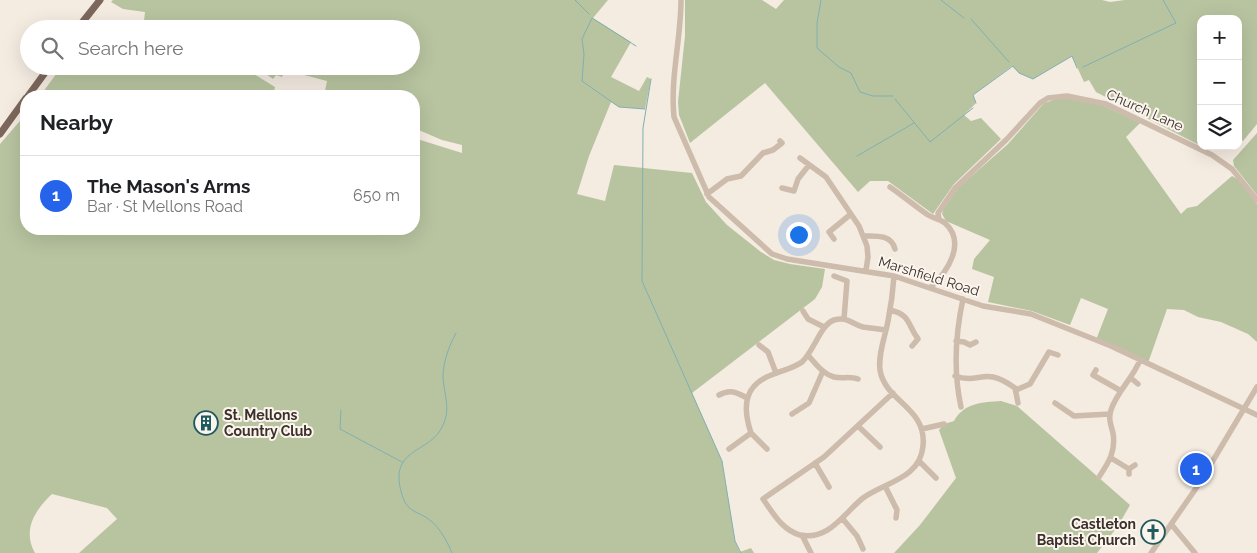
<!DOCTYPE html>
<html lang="en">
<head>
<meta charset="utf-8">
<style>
	body { margin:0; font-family:Raleway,sans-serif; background:#f2f2f2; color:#202124 }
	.controls { position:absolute; right:15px; top:15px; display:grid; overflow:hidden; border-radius:10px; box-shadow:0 5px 20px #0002 }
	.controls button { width:45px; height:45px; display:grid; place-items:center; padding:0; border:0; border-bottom:1px solid #e0e0e0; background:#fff; color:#202124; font:25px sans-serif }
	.you { position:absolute; left:798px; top:234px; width:18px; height:18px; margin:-12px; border:4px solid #fff; border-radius:50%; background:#1a73e8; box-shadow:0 0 0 8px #1a73e833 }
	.badge { display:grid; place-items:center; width:32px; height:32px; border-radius:50%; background:#2563eb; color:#fff; font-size:16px; font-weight:700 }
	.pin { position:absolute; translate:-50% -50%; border:2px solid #fff; box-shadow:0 1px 5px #0006 }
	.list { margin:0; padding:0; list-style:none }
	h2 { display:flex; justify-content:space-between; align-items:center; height:65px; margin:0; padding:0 20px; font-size:21px }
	h2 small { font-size:16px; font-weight:400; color:#757577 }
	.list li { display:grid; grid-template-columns:32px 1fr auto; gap:15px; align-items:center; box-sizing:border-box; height:80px; padding:0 20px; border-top:1px solid #e0e0e0 }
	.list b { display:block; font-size:19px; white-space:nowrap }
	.list p { margin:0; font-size:16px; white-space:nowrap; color:#757577 }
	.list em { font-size:16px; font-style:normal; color:#757577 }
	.icon { flex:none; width:28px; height:28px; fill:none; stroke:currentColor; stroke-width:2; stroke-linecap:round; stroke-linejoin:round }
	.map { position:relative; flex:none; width:1257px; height:553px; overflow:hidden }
	.search { position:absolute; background:#fff; box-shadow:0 5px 20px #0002; left:20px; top:20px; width:400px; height:55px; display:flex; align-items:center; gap:12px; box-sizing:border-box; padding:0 18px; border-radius:28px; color:#757577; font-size:19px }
	.panel { position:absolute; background:#fff; box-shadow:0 5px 20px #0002; left:20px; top:90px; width:400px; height:145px; border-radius:20px }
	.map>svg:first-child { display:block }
	.green { fill:#b8c4a0 }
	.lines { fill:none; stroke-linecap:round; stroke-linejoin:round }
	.stream { stroke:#7fb0b2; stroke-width:1 }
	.minor { stroke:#cdbbac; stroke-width:5.5 }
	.major { stroke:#7d675c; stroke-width:7 }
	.labels { text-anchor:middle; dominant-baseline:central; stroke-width:4; stroke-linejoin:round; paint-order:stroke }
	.street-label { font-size:14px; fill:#3b302b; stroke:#fbf5ee }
	.poi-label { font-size:14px; font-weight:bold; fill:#3b302b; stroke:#fbf5ee; text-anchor:start }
</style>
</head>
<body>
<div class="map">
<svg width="1257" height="553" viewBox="0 0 1257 553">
	<rect width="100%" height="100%" fill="#f4ebe1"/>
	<path class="green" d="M113,0H608L593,18L631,42L611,77L639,91L647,77L651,79L645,109L619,107L611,102L589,156L577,194L605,201L614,165L692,173L706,202L727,225L761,252L774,260L790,264L825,269L822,287L815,299L692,393L722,461L735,541L740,552L751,548L754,553H79L117,519L107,508L52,494C35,510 22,530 35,553H0V144L26,114V229H414V138L462,153V145L442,140L414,128V96H324L327,81L285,70L282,77L276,75L273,79L255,66H411V29H143L145,12L123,9L111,2Z
		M685,0H762L776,9L784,0H1102L1110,2L1125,0H1257V124L1243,141L1238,137V19H1201V146L1096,92L1089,80L1084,82L1072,56L1033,79L1019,73L1012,66L973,95L976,103L964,115L971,121L981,118L1001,139L954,184L933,214L888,181H870L858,192L765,83L690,143L679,115L678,102L685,36Z
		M62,66H241L275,87L273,96H40Z
		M1066,98L1104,106L1140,123L1126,137L1181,214L1187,208L1197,206L1232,176C1242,180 1250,195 1257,204V342L1248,334L1221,322L1198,317L1184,310L1167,309L1148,363L1096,340L1108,309L1081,298L1070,325L1032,311L988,302L994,277L972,269L974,259L990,240L946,221L942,214L943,210L958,188L1008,144L1044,103L1056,99Z
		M1257,133V195L1234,166L1233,160Z
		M1001,401L1017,406L1130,505L1118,526L1097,553H894L920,525L956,478L939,430L944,424L954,421C964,403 982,402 1001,401Z"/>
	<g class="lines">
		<path class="stream" d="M575,0L589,14
			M821,0L817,23V48L839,67L851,73L860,92L873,96H893
			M941,0L964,18
			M971,19L1009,62
			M636,46L592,18L582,39L584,54L582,81L619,107L645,109
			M1083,67L1176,23L1163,0
			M651,79L643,128L642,281L722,461L735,541L741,553
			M895,99L930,142L973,108
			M976,103L973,95L1013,66L1019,73L1033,79L1072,56L1077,68
			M857,156L914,123
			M341,410L340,429L402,462
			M452,553C448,543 440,528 431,521C421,512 408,513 403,498C385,446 431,455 443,425C451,408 444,395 443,377C443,362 449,346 456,333"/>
		<path class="minor" d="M681,0C681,39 670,78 674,117L709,197L772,254L787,259L894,276L983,306L1031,314L1111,346L1257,415
			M800,158L826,177L859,226L867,246L868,257L866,270
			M890,187C903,196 915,206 928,215C933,218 940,219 945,223C967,243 947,272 931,287
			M782,188L794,191L798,179L809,165
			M707,194L727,179L741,176L763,153L773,150L782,143L780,141
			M939,219L938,213L955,188L1007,139L1040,103L1048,98L1067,96L1106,104L1212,155L1232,169L1257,200
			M863,236C876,236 891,234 895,249
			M834,239L829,232L851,214
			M834,276L847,281L844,319
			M890,310C911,315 907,324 918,339L912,346
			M803,311L808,319L824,327
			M956,341L964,342L970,345L976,342
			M759,345L768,352L776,373
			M808,355C815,363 823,374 834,377C842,379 850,376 858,379
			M1096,370L1093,375L1121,391
			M955,376C981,385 983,365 1015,388L1018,403
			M1132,379L1138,384
			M1016,390L1030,384L1049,352L1058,355
			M893,393L824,457L763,499C773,513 782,530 800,535C829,541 844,513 863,498C885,482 920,479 923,446C927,407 885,402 880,370C878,354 885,337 888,321C891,306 893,291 894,276
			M719,395C730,389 736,392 747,398
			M1055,403L1074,416L1110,414
			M961,407C953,370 955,336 963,299
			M792,414L809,403L823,371
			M858,426L880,447
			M922,429L944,424
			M751,433L767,449
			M729,449L751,433C742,406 744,384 774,374C783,370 794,368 802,362C814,351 821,324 834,320C847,316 852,324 863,327C871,328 879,329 886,330
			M1111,458L1129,469
			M919,461L936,478
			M815,463L829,487
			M1129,474V469L1135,465
			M1099,477C1109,462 1116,451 1113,433C1111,425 1108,419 1111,410C1117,391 1132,380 1140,360
			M885,486L897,510L896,518
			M842,518L857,536L863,549
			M1171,524L1195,553
			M802,535L811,553
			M1151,553L1199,484L1257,387"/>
		<path class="major" d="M77,29L100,0
			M28,96L50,66
			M0,134L26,98"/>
	</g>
	<defs>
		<g id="building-ring" transform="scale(1.25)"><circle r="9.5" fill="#fbf5ee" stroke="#1f5a5e" stroke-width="1.5"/><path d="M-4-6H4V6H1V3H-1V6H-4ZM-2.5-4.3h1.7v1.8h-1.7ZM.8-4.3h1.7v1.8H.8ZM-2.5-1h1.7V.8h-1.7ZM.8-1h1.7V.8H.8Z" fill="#1f5a5e"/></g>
		<g id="church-ring" transform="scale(1.25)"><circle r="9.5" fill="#fbf5ee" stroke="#1f5a5e" stroke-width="1.5"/><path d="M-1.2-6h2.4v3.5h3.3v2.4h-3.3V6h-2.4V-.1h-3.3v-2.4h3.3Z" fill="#1f5a5e"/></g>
	</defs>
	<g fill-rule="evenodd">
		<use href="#building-ring" x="206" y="423"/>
		<use href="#church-ring" x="1153" y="532"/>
	</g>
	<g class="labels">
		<g class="street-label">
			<text transform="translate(1145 110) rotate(24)">Church Lane</text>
			<text transform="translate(929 276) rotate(17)">Marshfield Road</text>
		</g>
		<g class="poi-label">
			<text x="224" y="415">St. Mellons<tspan x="224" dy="16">Country Club</tspan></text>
			<text x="1136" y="524" text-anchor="end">Castleton<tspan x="1136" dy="16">Baptist Church</tspan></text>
		</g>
	</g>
</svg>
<div class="controls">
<button>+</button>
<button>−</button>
<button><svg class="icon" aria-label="layers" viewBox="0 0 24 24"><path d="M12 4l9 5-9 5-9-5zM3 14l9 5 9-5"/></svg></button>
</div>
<div class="you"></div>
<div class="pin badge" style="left:1196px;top:469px">1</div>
<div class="search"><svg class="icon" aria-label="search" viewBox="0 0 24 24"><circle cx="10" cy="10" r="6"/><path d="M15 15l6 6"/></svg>Search here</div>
<section class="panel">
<h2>Nearby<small></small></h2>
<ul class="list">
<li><span class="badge">1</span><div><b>The Mason's Arms</b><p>Bar · St Mellons Road</p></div><em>650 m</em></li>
</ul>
</section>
</div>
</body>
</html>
